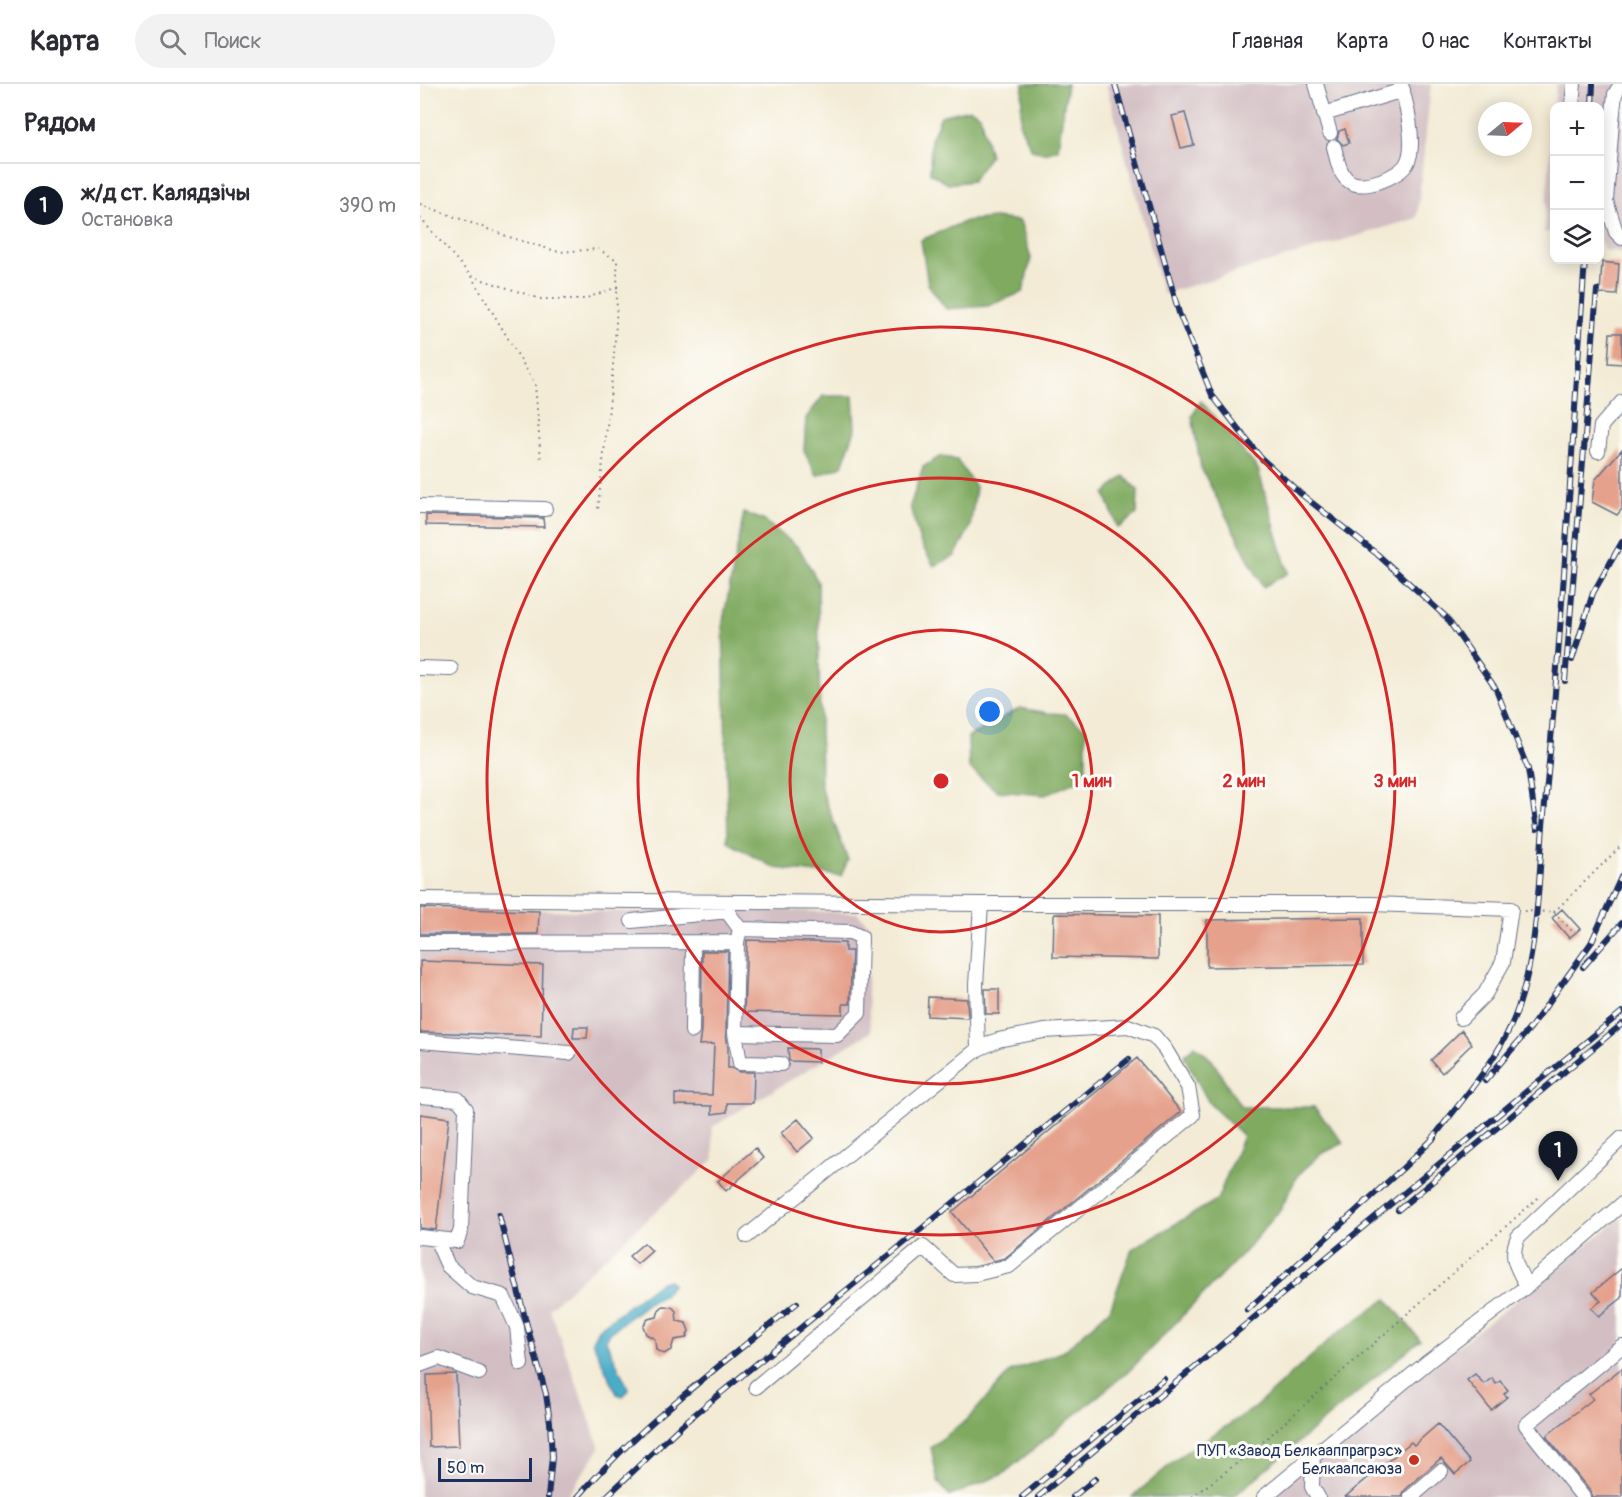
<!DOCTYPE html>
<html lang="ru">
<head>
<meta charset="utf-8">
<style>
	body { margin:0; font-family:Pangolin,sans-serif; background:#f2f2f3; color:#2b2b33 }
	.controls { position:absolute; right:18px; top:18px; display:grid; overflow:hidden; border-radius:12px; box-shadow:0 3px 15px #0003 }
	.controls button { width:54px; height:54px; display:grid; place-items:center; padding:0; border:0; border-bottom:2px solid #e1e1e2; background:#fff; color:#2b2b33; font:30px sans-serif }
	.compass { position:absolute; left:1058px; top:18px; width:54px; height:54px; border-radius:50%; background:#fff; box-shadow:0 3px 15px #0003; rotate:71deg }
	.scale { position:absolute; left:18px; bottom:15px; width:94px; box-sizing:border-box; padding-left:6px; border:3px solid #1b2f5e; border-top:0; font-size:16px; line-height:21px; white-space:nowrap; color:#1b2f5e; -webkit-text-stroke:4px #fdfcf7; paint-order:stroke }
	.you { position:absolute; left:570px; top:628px; width:21px; height:21px; margin:-15px; border:4px solid #fff; border-radius:50%; background:#1a73e8; box-shadow:0 0 0 9px #1a73e833 }
	.badge { display:grid; place-items:center; width:39px; height:39px; border-radius:50%; background:#111827; color:#fff; font-size:20px; font-weight:700 }
	.pin { position:absolute; translate:-50% -50px; filter:drop-shadow(0 2px 3px #0008) }
	.pin::after { content:''; position:absolute; top:32px; width:21px; height:18px; background:inherit; clip-path:polygon(0 0,100% 0,50% 100%) }
	.list { margin:0; padding:0; list-style:none }
	h2 { display:flex; justify-content:space-between; align-items:center; height:78px; margin:0; padding:0 24px; font-size:26px }
	h2 small { font-size:20px; font-weight:400; color:#7c7c81 }
	.list li { display:grid; grid-template-columns:39px 1fr auto; gap:18px; align-items:center; box-sizing:border-box; height:84px; padding:0 24px; border-top:2px solid #e1e1e2 }
	.list b { display:block; font-size:22px; white-space:nowrap }
	.list p { margin:0; font-size:20px; white-space:nowrap; color:#7c7c81 }
	.list em { font-size:20px; font-style:normal; color:#7c7c81 }
	.icon { flex:none; width:33px; height:33px; fill:none; stroke:currentColor; stroke-width:2; stroke-linecap:round; stroke-linejoin:round }
	.map { position:relative; flex:none; width:1202px; height:1413px; overflow:hidden }
	header { display:flex; align-items:center; gap:36px; box-sizing:border-box; height:84px; padding:0 30px; background:#fff; border-bottom:2px solid #e1e1e2 }
	header strong { font-size:28px }
	nav { display:flex; gap:33px; margin-inline-start:auto; font-size:21px }
	.search { width:420px; height:54px; background:#f2f2f3; display:flex; align-items:center; gap:15px; box-sizing:border-box; padding:0 21px; border-radius:33px; color:#7c7c81; font-size:22px }
	main { display:flex }
	aside { flex:1; background:#fff }
	.map>svg:first-child { display:block }
	.industrial { fill:#d2bec3 }
	.forest { fill:#80aa60; stroke:#4e6c5f; stroke-width:1.5 }
	.water { fill:#49adc8; stroke:#326e93; stroke-width:1.5 }
	.building { fill:#e5a18c }
	.lines { fill:none; stroke-linecap:round; stroke-linejoin:round }
	.minor-casing { stroke:#677188; stroke-width:16 }
	.path { stroke:#677188; stroke-width:2; stroke-dasharray:1.5 4.5; stroke-linecap:butt }
	.minor { stroke:#fff; stroke-width:14 }
	.rail-casing { stroke:#1b2f5e; stroke-width:6 }
	.rail { stroke:#fdfcf7; stroke-width:4; stroke-dasharray:11; stroke-linecap:butt }
	.ring { fill:none; stroke:#d62828; stroke-width:3 }
	.poi-dot { fill:#c8321e; stroke:#fdfcf7; stroke-width:2 }
	.labels { text-anchor:middle; dominant-baseline:central; stroke-width:6; stroke-linejoin:round; paint-order:stroke }
	.poi-label { font-size:16px; fill:#1b2f5e; stroke:#fdfcf7; text-anchor:end }
	.centre { fill:#d62828; stroke:#fdfcf7; stroke-width:3 }
	.ring-label { font-size:18px; text-anchor:middle; font-weight:bold; fill:#d62828; stroke:#fdfcf7; stroke-width:6; stroke-linejoin:round; paint-order:stroke }
</style>
</head>
<body>
<header>
<strong>Карта</strong>
<div class="search"><svg class="icon" aria-label="search" viewBox="0 0 24 24"><circle cx="10" cy="10" r="6"/><path d="M15 15l6 6"/></svg>Поиск</div>
<nav><a>Главная</a><a>Карта</a><a>О нас</a><a>Контакты</a></nav>
</header>
<main>
<aside>
<h2>Рядом<small></small></h2>
<ul class="list">
<li><span class="badge">1</span><div><b>ж/д ст. Калядзічы</b><p>Остановка</p></div><em>390 m</em></li>
</ul>
</aside>
<div class="map">
<svg width="1202" height="1413" viewBox="0 0 1202 1413">
	<rect width="100%" height="100%" fill="#fdfcf7"/>
	<filter id="ink" filterUnits="userSpaceOnUse"><feTurbulence type="fractalNoise" baseFrequency=".0167" numOctaves="2"/><feDisplacementMap in="SourceGraphic" scale="12" xChannelSelector="R" yChannelSelector="G"/><feConvolveMatrix kernelMatrix="1 2 1 2 8 2 1 2 1" color-interpolation-filters="sRGB"/></filter>
	<filter id="wash" filterUnits="userSpaceOnUse"><feTurbulence type="fractalNoise" baseFrequency=".008" numOctaves="4" result="noise"/><feDisplacementMap in="SourceGraphic" scale="24" xChannelSelector="R" yChannelSelector="G"/><feGaussianBlur stdDeviation="1.35" result="paint"/><feColorMatrix in="noise" values="0 0 0 0 0 0 0 0 0 0 0 0 0 0 0 0 0 1.4 0 .05"/><feComposite in="paint" operator="in"/></filter>
	<g filter="url(#wash)">
		<rect width="100%" height="100%" fill="#f3ebd5"/>
		<path class="industrial" d="M686,0H1011L997,134L743,210Z
			M1136,0H1202V168L1184,166L1180,154V22H1134V149L1124,148Z
			M0,823L210,828L292,825L309,830L318,825L437,829L448,840L447,912L451,948L292,1043L294,1075L129,1224L180,1364L146,1413H0Z
			M1202,1133V1413H846Z"/>
		<path class="forest" d="M603,0H647L638,65L624,69L612,66L600,41Z
			M550,25L560,31L570,72L552,97L528,100L510,89L511,56L521,32Z
			M574,134L600,137L611,174L603,208L568,222L526,225L508,200L501,156L546,137Z
			M403,312H433L435,346L422,382L397,392L384,366L386,334Z
			M781,317L838,385L868,489L843,503L781,384L772,332Z
			M521,372L537,376L556,404L550,443L535,472L514,482L500,458L490,422L503,383Z
			M704,392L718,406L717,430L698,444L685,410Z
			M324,429L343,436L379,464L398,498L401,704L428,776L421,792L355,784L308,758L303,537Z
			M600,624L628,629L645,630L666,645V693L625,711L577,707L549,684L548,653Z
			M775,961L792,976L821,1023H894L924,1059L901,1070L877,1092L861,1125L825,1167L711,1285L583,1390L530,1412L518,1398L511,1363L547,1336L590,1288L644,1267L690,1225L712,1165L797,1116L823,1052L789,1019L764,972Z
			M967,1215L1000,1256L813,1413H712L763,1370L833,1325L915,1251Z"/>
		<path class="water" d="M249,1196L252,1201L243,1212L229,1218L188,1250L186,1257L209,1306L203,1312L197,1310L172,1257L178,1245L239,1199Z"/>
		<g id="blocks">
			<path class="building" d="M765,29L774,61L761,64L752,32Z
				M925,45L929,59L923,61L917,55L919,47Z
				M1182,178L1199,180L1197,211L1180,210Z
				M1190,249H1202V280L1188,279Z
				M1202,365V425L1197,431L1172,418L1175,396Z
				M6,431L123,434L124,443L6,441Z
				M0,824L119,827L118,850H0Z
				M1142,825L1160,845L1149,854L1132,834Z
				M634,830L738,832V875L633,873Z
				M943,834V881L787,883V836Z
				M327,856L425,859V867H432L430,920H423V930L324,928Z
				M282,867H308L306,949L308,964V984H312L319,988H334L333,1019H307V1028L292,1030V1022L255,1021V1010L292,1011L294,960L279,961L281,947Z
				M0,877L123,881L121,952L0,948Z
				M565,905H579V930H566Z
				M508,913L547,915L548,934L507,932Z
				M154,943H168L167,954H153Z
				M1042,946L1052,960L1022,989L1011,976Z
				M368,964L398,965V978L369,977Z
				M717,974L761,1028L585,1174L573,1177L532,1128Z
				M0,1030L29,1034L16,1146L0,1144Z
				M378,1035L394,1054L377,1068L361,1049Z
				M335,1064L343,1074L306,1107L298,1097Z
				M224,1159L232,1167L217,1180L209,1172Z
				M1202,1184V1214L1179,1232L1171,1224L1181,1217L1173,1208Z
				M243,1222L252,1223L256,1227L257,1237L266,1239L269,1247L266,1254L254,1256L251,1266L244,1270L236,1266L235,1255L226,1250L223,1242L228,1235L237,1233L239,1226Z
				M1202,1284V1413H1172L1170,1407L1126,1352L1173,1315L1169,1310Z
				M36,1290L39,1362L9,1363L7,1291Z
				M1055,1290L1064,1300L1072,1294L1076,1300L1080,1297L1088,1306L1084,1310L1087,1313L1071,1326L1047,1296Z
				M1018,1340L1050,1378L1035,1390L1021,1374L985,1406L982,1413H925L991,1358L994,1361Z"/>
		</g>
	</g>
	<g filter="url(#ink)">
		<use href="#blocks" fill-opacity="0" stroke="#677188" stroke-width="1.5"/>
		<g class="lines">
			<g class="minor-casing">
				<path id="minor" d="M896,0L910,49
					M1201,0L1195,10L1192,37L1186,117L1196,148L1202,154
					M1152,22L1154,0
					M904,30L983,6
					M914,63C917,74 919,91 929,97C942,107 980,93 987,79C997,61 986,19 981,0
					M1178,367L1181,342L1202,318
					M0,422L125,425
					M0,584L31,585
					M0,815L561,820H952L1091,825L1083,878L1065,910L1041,934
					M212,837L308,827
					M317,858L315,949L417,951L439,929L441,853L430,848L320,845
					M0,859L317,858L320,845L309,830L306,818
					M272,947L273,859
					M315,949L320,979L361,980
					M0,957L149,969
					M558,965L556,901L561,820
					M0,1012L38,1015L46,1025L41,1146L37,1157L0,1153
					M327,1152L558,965L578,956L624,947L708,942L734,952L745,965L768,1003L773,1031L589,1182L556,1190L534,1191L503,1163L336,1303
					M16,1155L28,1182L52,1203L83,1212L97,1243L101,1280
					M1107,1202C1097,1184 1089,1173 1098,1153L1202,1054
					M0,1281L19,1274L59,1289
					M893,1371L892,1403L898,1413
					M844,1413L1009,1277L1107,1202L1202,1120
					M991,1413L1021,1387
					M1163,1413L1106,1341L1202,1262"/>
			</g>
			<path class="path" d="M0,120L92,154L139,168L178,165L197,176C199,259 186,343 178,425
				M0,134L51,192L121,215H164L198,203
				M51,192L115,300L121,376
				M1104,827L1134,828L1155,850
				M1134,828L1202,761
				M772,1413L828,1371L1119,1113"/>
			<use href="#minor" class="minor"/>
			<g class="rail-casing">
				<path id="rail" d="M695,0L759,229L792,311L841,374L881,410L957,470L1026,533L1076,605L1108,685L1117,745
					M1172,22L1173,0
					M1152,576L1173,509L1202,458
					M1145,597L1177,206
					M1163,883L1202,839
					M1065,997L1111,943L1171,859L1202,791
					M1010,1058C1041,1016 1081,974 1098,924C1120,859 1118,787 1125,720C1143,539 1152,357 1165,176
					M978,1126L1202,940
					M79,1131L105,1234L126,1310L130,1338L132,1373L128,1413
					M827,1226L983,1084L1015,1053
					M158,1413C222,1339 301,1281 377,1219
					M186,1413L263,1340L709,975
					M602,1413L744,1295
					M618,1413L1202,928
					M653,1413L675,1395"/>
			</g>
			<use href="#rail" class="rail"/>
		</g>
	</g>
	<g class="ring">
		<circle cx="521" cy="697" r="151"/>
		<circle cx="521" cy="697" r="303"/>
		<circle cx="521" cy="697" r="454"/>
	</g>
	<circle class="poi-dot" cx="994" cy="1376" r="6"/>
	<g class="labels">
		<g class="poi-label">
			<text x="982" y="1367">ПУП «Завод Белкааппрагрэс»<tspan x="982" dy="18">Белкаапсаюза</tspan></text>
		</g>
	</g>
	<circle cx="521" cy="697" r="9" class="centre"/>
	<g class="ring-label">
		<text x="672" y="703">1 мин</text>
		<text x="824" y="703">2 мин</text>
		<text x="975" y="703">3 мин</text>
	</g>
</svg>
<div class="controls">
<button>+</button>
<button>−</button>
<button><svg class="icon" aria-label="layers" viewBox="0 0 24 24"><path d="M12 4l9 5-9 5-9-5zM3 14l9 5 9-5"/></svg></button>
</div>
<svg class="compass" viewBox="-18 -18 36 36"><path d="M0-13l5 13h-10z" fill="#e53935"/><path d="M0 13l5-13h-10z" fill="#7c7c81"/></svg>
<div class="scale">50 m</div>
<div class="you"></div>
<div class="pin badge" style="left:1138px;top:1097px">1</div>
</div>
</main>
</body>
</html>
